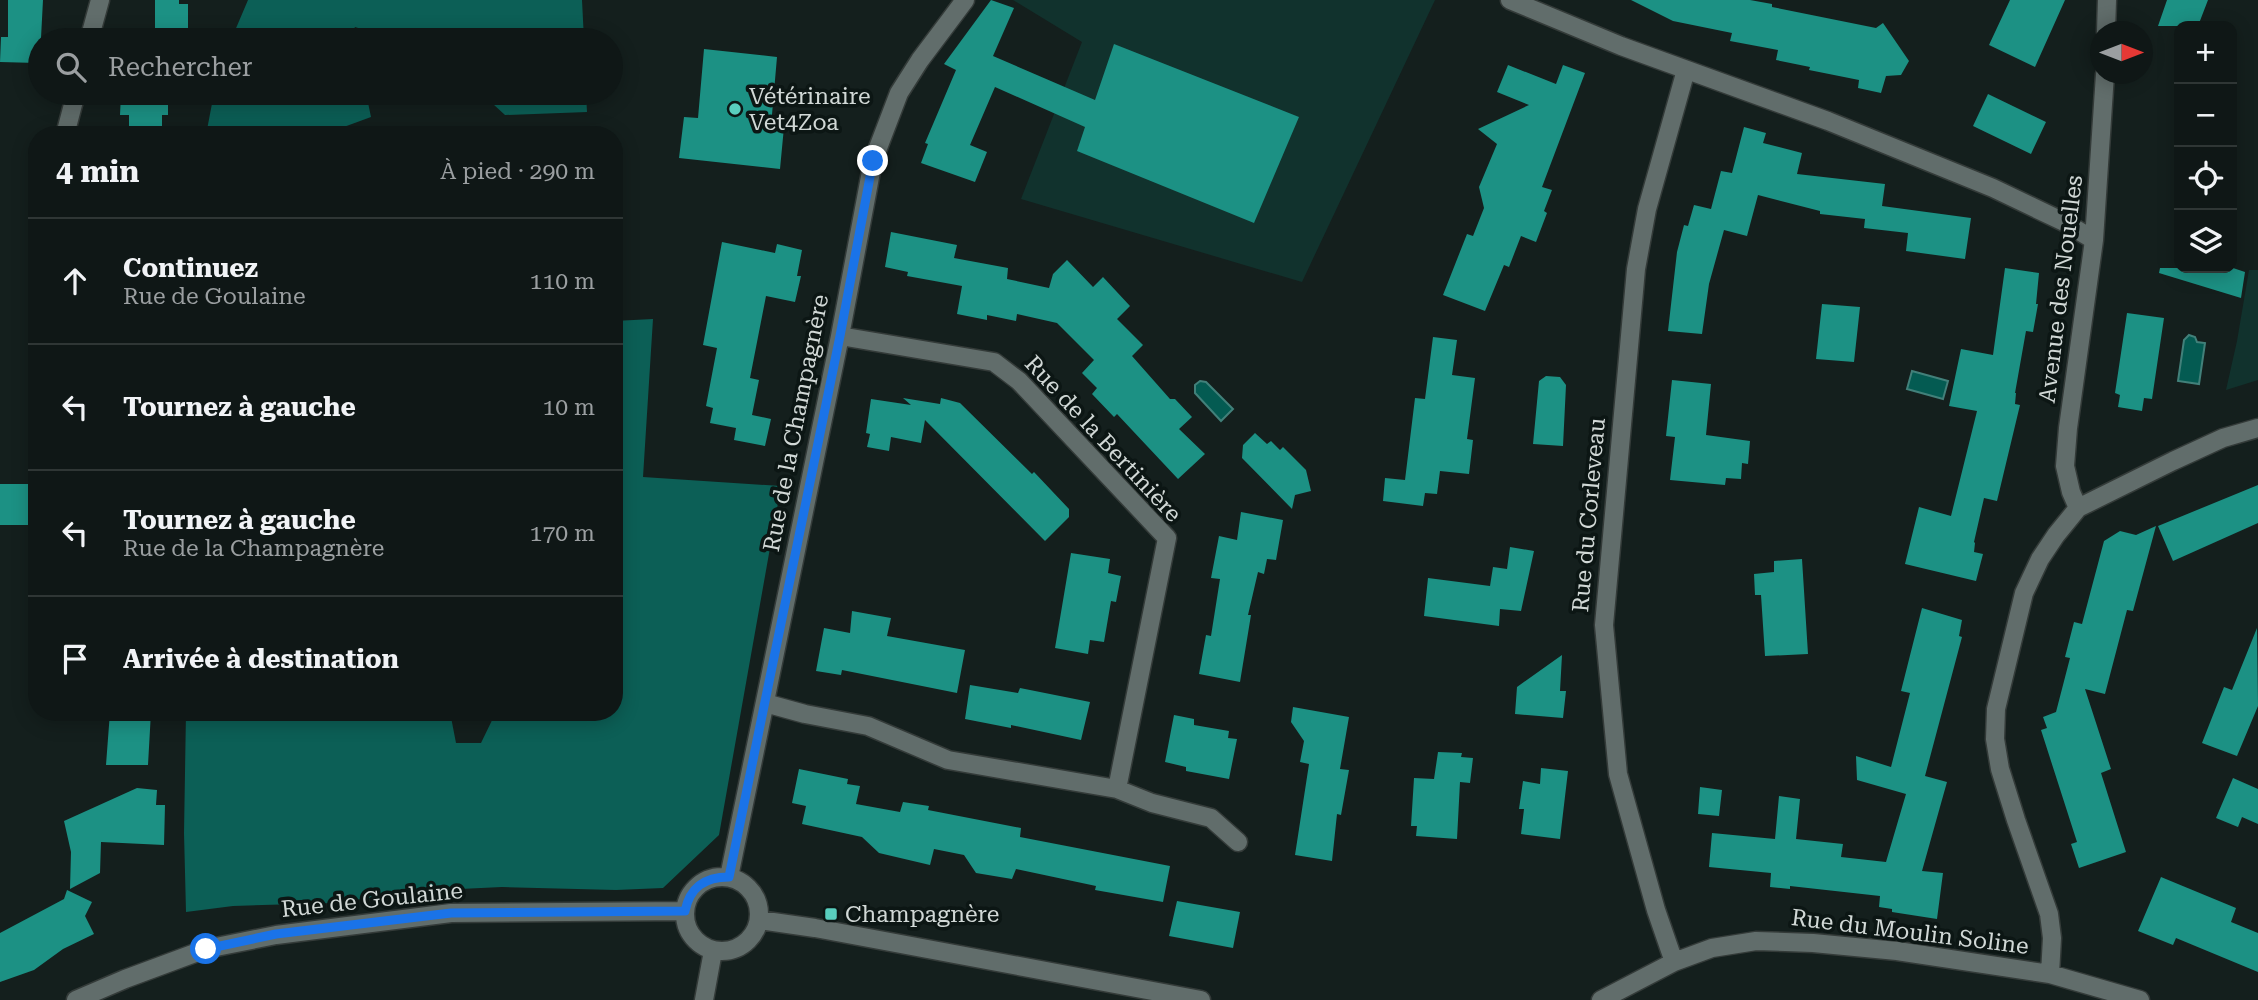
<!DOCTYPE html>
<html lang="fr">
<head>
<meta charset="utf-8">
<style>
	body { margin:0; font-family:"Roboto Serif",serif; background:#18201f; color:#f1f3f6 }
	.controls { position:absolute; right:21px; top:21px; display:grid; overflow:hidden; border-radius:14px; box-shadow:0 4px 18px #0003 }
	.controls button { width:63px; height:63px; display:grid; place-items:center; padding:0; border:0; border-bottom:2px solid #2f3635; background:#0f1716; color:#f1f3f6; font:35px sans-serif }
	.compass { position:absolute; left:2090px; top:21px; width:63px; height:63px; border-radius:50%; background:#0f1716; box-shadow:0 4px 18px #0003; rotate:90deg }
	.stop { position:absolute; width:21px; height:21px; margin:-16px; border:5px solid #1a73e8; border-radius:50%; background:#fff }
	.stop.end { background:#1a73e8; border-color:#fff; box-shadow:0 2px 7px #0008 }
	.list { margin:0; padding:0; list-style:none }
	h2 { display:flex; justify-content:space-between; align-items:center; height:91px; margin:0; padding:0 28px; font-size:30px }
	h2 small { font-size:23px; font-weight:400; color:#9b9fa1 }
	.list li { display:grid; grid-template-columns:46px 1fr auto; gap:21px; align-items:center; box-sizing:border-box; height:126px; padding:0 28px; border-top:2px solid #2f3635 }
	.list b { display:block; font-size:26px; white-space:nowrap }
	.list p { margin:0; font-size:23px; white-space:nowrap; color:#9b9fa1 }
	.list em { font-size:23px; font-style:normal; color:#9b9fa1 }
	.icon { flex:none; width:38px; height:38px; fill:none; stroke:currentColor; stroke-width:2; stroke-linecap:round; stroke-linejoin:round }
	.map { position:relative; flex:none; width:2258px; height:1000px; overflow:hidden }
	.search { position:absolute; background:#0f1716; box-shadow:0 4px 18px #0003; left:28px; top:28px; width:595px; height:77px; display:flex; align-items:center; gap:18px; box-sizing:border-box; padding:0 24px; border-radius:38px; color:#9b9fa1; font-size:26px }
	.panel { position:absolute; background:#0f1716; box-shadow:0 4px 18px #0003; left:28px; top:126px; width:595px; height:595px; border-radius:28px }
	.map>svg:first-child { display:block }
	.green { fill:#11322d }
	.forest { fill:#0c5f56 }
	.water { fill:#045b52; stroke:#42807a; stroke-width:2 }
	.building { fill:#1c9184 }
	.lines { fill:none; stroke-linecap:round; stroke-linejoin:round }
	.minor-casing { stroke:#343b39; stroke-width:21 }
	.minor { stroke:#616d6b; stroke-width:18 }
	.route { stroke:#1a73e8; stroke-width:9 }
	.poi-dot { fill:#59cebe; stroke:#0c1614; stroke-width:2.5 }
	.labels { text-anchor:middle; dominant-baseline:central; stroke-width:7; stroke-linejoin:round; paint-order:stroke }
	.poi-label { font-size:23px; fill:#d1d8d6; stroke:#0c1614; text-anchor:start }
	.street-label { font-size:23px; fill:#d1d8d6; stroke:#0c1614 }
</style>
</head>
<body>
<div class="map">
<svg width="2258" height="1000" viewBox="0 0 2258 1000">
	<rect width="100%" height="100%" fill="#141f1d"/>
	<path class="green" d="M1013,0H1435L1302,282L1021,199L1082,42Z
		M2249,270H2258V380L2226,390L2237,341Z"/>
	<path class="forest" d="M248,0H582L584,40H396L355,27L349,40H231Z
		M214,93H366L371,117L322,135H206Z
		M481,93H586L587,112L505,115Z
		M653,319L643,477L781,486L719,835L663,888L616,890L502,887L418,891L333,903L233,906L186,912L184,833L186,712H450L456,743H481L496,712H614V321Z"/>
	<path class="water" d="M2189,335L2195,337L2197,342L2205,343L2199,384L2178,381L2184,340Z
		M1912,371L1948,381L1943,399L1907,389Z
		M1200,381L1206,382L1233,409L1221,421L1195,393V385Z"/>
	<path class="building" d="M8,0H43L40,57H37V63L0,62L1,37H8Z
		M155,0H179V4H188V34L155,33Z
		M991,0L1014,8L993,56L1095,100L1114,44L1299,117L1254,223L1077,151L1085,127L995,87L970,145L987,152L975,182L921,163L928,144L925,143L956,70L944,64Z
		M1631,0H1750L1772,4V7L1876,28L1883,23L1909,61L1901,75L1886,76L1881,93L1858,88L1859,80L1809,70L1810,67L1776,60L1778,50L1730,41L1732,33L1673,21Z
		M2010,0H2065L2035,67L1989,45Z
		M2167,0H2208L2198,26H2158Z
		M704,49L777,57L771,126L784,127L780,169L679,158L684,117L698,118Z
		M1508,65L1556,84L1563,65L1585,73L1542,187L1552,190L1544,211L1547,213L1536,242L1521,236L1509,267L1504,265L1485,311L1443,295L1467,234L1473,236L1484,208L1479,187L1497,144L1478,129L1529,105L1497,92Z
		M121,93H168V115H162V135H129V115H120Z
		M1988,94L2046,122L2031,154L1973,126Z
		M1744,127L1766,133L1763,143L1802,153L1797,174L1885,184L1882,206L1971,218L1965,259L1906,251L1908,233L1864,228L1865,219L1820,214V211L1758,195L1747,236L1724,230L1709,284L1702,334L1668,331L1677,252L1684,225L1688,226L1694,205L1711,209L1721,171L1732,173Z
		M891,232L957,245L954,258L1008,268L1007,279L1049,288L1053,274L1067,260L1093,287L1103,277L1130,306L1117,319L1143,345L1132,356L1170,399H1175L1192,417L1179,429L1205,454L1178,479L1117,414L1114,417L1092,394L1097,388L1082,373L1094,360L1057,323L1017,314L1016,321L987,315V320L957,314L962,286L907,276L908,272L885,267Z
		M722,242L775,253L777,244L802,250L797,276H801L795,302L766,296L750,378L759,380L752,415L771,419L765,446L734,440L736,428L710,423L713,408L706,406L717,348L703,345Z
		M2005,268L2039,273L2036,304H2038L2033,332L2026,331L2015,393H2016L2015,404L2020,405L1997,501L1984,498L1974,542L1975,543L1974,552L1983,554L1976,581L1905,564L1919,507L1951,516L1977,411L1949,406L1961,349L1993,355Z
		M2160,268H2233L2245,272L2241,298L2159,273Z
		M1822,304L1860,307L1854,362L1816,359Z
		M2127,313L2164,318L2152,399L2144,398L2142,411L2118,407L2120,395L2115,393Z
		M1433,337L1457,340L1452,375L1475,378L1467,439L1473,440L1469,474L1440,471L1437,494L1425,493L1423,506L1383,501L1385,478L1405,480L1415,398L1425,399Z
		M1546,376L1560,377L1566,385L1563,446L1533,444L1539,381Z
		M1672,380L1711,384L1706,435L1750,441L1748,464L1742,463L1741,479L1726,478L1725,485L1670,480L1675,437L1666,436Z
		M903,398L940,404L941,398L960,403L1032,474L1034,472L1069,509V517L1045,541L925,420L921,443L891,437L889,451L867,447L870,434L866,433L871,399L911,405Z
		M1255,433L1267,444L1271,441L1280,450L1283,447L1306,470L1311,491L1295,495L1292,509L1242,458L1243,445Z
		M0,484H37V525H0Z
		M2258,485V523L2173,561L2158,526Z
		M1241,512L1283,520L1276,560L1267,559L1264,574L1258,572L1248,615H1251L1240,682L1199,674L1206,635L1211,636L1220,579L1211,578L1219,536L1237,540Z
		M2156,526L2133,611L2127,610L2105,694L2085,689L2111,769L2101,773L2126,852L2079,868L2071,844L2077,842L2041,730L2047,728L2043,717L2056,712L2070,658L2065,657L2074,622L2082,624L2104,541L2120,531L2136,535Z
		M1510,547L1534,551L1521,611L1500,609L1499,626L1424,616L1428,578L1490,586L1493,567L1507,569Z
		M1071,553L1110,559L1108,573L1121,576L1116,602L1111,601L1104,642L1090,640L1088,654L1055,648Z
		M1802,559L1808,654L1765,656L1761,595H1755L1754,574L1774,572V561Z
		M1922,608L1962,620L1959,636L1962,637L1925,776L1947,782L1922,871L1943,873L1937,919L1892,912V909L1879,907L1880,896L1790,886V889L1770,887L1771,873L1709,867L1712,833L1775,839L1779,796L1800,799L1796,839L1843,844L1841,857L1886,862L1906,794L1857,780L1856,756L1891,767L1910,693L1901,691Z
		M852,611L891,618L887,636L965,650L957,693L842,670L841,675L816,671L824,628L850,633Z
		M2257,628L2258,706L2237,756L2202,743L2224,687L2232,690Z
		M1562,655L1560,691H1566L1563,718L1515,714L1517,687Z
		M970,685L1018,693L1020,688L1090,702L1081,740L1011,725V728L965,719Z
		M1293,707L1349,717L1340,769L1349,770L1341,815L1337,814L1332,861L1295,855L1309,764L1300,762L1304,741L1291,722Z
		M110,712H151L148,765H106Z
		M1174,715L1194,719V725L1229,731L1228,738L1237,739L1229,779L1186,771V767L1165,762Z
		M1438,752L1462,753L1461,757L1473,758L1470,783L1460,782L1457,839L1416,836L1417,826H1411L1414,778L1434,779Z
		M1541,768L1568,771L1560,839L1521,834L1524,809H1519L1523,781L1540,784Z
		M799,769L848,779L847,784L860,786L856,804L900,812L903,802L929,806L928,810L1021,828L1020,837L1170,866L1163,902L1095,890L1096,886L1016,869L1012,879L976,873L964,855L934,849L930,865L879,853L862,837L802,824L806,806L792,803Z
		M2233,778L2258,789V824L2242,817L2238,827L2216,818Z
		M1700,787L1722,790L1719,816L1698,814Z
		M137,788L157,790L156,805H165L164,845L101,842L100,873L70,889L71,852L64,821Z
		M2161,877L2236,908L2231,922L2258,933V972L2176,938L2173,945L2138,931Z
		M67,890L92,902L85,916L94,934L63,949L34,970L0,982V933L64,899Z
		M1177,901L1240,912L1233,948L1169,936Z"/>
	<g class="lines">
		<g class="minor-casing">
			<path id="minor" d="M1510,0L1621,46L1828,121L1993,188L2064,222L2094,240
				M2106,32L2107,0
				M89,40L100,0
				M65,135L76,93
				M2078,508L2071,492L2065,466L2068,428L2094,240L2105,74
				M765,703L805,714L868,726L948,760L1117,789L1167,538L1019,381L994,362L840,336
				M1117,789L1152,803L1211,818L1238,842
				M685 914a37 37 0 1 1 74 0a37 37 0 1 1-74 0Z
				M729,877L840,336L873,161L899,93L920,60L965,0
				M759,920L815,928L1201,1000
				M1674,962L1656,910L1618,774L1604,625L1636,269L1647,209L1686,70
				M2050,974L2052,938L2049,914L2016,820L2000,769L1995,739L1996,709L2024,593L2040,559L2056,535L2078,508L2173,461L2223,438L2258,428
				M76,1000L125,979L206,949L276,935L451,913L685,911
				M704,1000L713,951
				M1601,1000L1674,962L1712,948L1756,941L1813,943L1897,951L2050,974L2140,1000"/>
		</g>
		<use href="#minor" class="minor"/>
	</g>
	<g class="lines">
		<path class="route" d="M206,949L276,934L451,913L685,911C690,887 705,877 729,877L840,336L873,161"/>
	</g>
	<g class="poi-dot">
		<circle cx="735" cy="109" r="7"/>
		<rect x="824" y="907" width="14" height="14" rx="3.5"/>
	</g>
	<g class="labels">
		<g class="poi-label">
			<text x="749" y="96">Vétérinaire<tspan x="749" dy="26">Vet4Zoa</tspan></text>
			<text x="845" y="914">Champagnère</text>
		</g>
		<g class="street-label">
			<text transform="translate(2061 289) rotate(-83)">Avenue des Nouelles</text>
			<text transform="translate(796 423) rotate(-79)">Rue de la Champagnère</text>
			<text transform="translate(1103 439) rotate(47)">Rue de la Bertinière</text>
			<text transform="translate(1589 515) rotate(-85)">Rue du Corleveau</text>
			<text transform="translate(372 900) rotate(-6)">Rue de Goulaine</text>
			<text transform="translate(1910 932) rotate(7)">Rue du Moulin Soline</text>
		</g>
	</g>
</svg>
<div class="controls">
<button>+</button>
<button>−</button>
<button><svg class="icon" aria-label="locate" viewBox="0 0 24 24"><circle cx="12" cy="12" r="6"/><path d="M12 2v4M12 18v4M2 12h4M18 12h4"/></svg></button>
<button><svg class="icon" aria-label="layers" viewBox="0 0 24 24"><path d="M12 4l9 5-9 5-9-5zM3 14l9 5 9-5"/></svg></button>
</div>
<svg class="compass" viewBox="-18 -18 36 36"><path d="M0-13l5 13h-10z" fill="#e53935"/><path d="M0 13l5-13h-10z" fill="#9b9fa1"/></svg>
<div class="stop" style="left:206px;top:949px"></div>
<div class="stop end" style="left:873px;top:161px"></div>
<div class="search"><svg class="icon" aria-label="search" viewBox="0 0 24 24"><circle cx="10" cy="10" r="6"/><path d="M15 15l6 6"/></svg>Rechercher</div>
<section class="panel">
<h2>4 min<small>À pied · 290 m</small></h2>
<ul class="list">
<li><svg class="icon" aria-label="ahead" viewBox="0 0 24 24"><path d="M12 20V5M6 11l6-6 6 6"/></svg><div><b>Continuez</b><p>Rue de Goulaine</p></div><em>110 m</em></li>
<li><svg class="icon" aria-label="left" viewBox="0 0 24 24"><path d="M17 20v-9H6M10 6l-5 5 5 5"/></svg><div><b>Tournez à gauche</b></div><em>10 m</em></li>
<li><svg class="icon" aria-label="left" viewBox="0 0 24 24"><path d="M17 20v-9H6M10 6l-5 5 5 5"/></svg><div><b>Tournez à gauche</b><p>Rue de la Champagnère</p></div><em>170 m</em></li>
<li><svg class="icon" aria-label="arrive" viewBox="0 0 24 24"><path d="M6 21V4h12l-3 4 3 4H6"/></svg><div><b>Arrivée à destination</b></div></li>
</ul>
</section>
</div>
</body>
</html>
